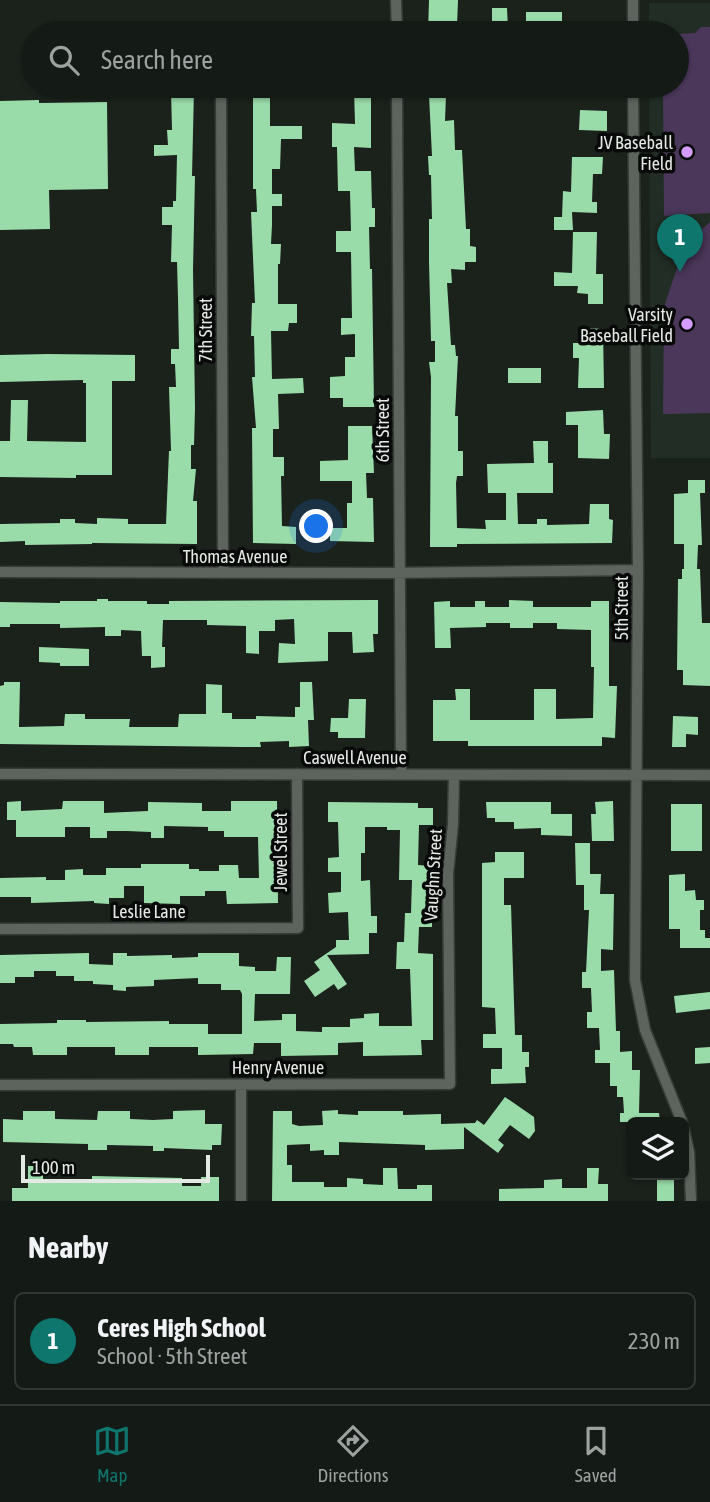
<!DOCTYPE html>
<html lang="en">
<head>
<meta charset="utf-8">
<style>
	body { margin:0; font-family:"Asap Condensed",sans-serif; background:#212722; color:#f1f3f6 }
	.controls { position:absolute; right:21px; bottom:21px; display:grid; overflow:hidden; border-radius:10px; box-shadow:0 2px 5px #0004 }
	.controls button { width:63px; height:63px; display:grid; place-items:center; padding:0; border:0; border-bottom:2px solid #333834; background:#141a15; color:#f1f3f6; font:35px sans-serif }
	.scale { position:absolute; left:21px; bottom:18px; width:189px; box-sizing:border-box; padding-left:7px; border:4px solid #e5e9e5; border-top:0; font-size:19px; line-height:24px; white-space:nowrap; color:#e5e9e5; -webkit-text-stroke:5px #070a08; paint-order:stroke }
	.you { position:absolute; left:317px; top:527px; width:24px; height:24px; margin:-18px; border:5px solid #fff; border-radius:50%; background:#1a73e8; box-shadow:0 0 0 10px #1a73e833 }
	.badge { display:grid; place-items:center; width:46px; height:46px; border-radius:50%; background:#0f766e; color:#fff; font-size:23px; font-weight:700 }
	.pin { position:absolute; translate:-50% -58px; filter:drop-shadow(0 2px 4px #0008) }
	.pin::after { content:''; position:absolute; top:37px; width:24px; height:21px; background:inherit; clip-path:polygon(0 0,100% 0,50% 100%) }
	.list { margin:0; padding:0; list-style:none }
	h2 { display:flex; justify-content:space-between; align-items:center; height:91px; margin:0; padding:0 28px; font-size:30px }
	h2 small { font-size:23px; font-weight:400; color:#9da1a0 }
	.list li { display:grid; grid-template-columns:46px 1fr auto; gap:21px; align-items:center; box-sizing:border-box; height:98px; margin:0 14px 14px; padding:0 14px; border:2px solid #333834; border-radius:10px }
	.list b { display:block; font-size:26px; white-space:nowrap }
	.list p { margin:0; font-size:23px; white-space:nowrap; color:#9da1a0 }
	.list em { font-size:23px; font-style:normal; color:#9da1a0 }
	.icon { flex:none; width:38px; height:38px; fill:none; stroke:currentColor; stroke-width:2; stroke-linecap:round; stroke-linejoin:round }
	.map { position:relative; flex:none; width:710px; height:1201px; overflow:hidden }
	.search { position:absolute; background:#141a15; box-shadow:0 2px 5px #0004; left:21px; right:21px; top:21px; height:77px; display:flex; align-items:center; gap:18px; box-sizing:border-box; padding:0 24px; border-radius:38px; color:#9da1a0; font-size:26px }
	.sheet { height:203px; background:#141a15 }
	nav { display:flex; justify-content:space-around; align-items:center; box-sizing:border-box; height:98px; border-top:2px solid #333834; background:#141a15; font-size:19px; color:#9da1a0 }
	nav a { display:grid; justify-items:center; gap:4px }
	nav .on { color:#0f766e }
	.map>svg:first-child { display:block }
	.built { fill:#222e25 }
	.green { fill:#4b375a }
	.building { fill:#9adca9 }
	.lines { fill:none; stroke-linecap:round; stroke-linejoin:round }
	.minor-casing { stroke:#373c38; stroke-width:13 }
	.minor { stroke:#5c645d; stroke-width:10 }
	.poi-dot { fill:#d49cfc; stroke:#070a08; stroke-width:2.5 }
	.labels { text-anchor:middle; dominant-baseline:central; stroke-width:7; stroke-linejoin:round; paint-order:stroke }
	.poi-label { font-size:18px; fill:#e5e9e5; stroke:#070a08; text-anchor:end }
	.street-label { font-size:18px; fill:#e5e9e5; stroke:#070a08 }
</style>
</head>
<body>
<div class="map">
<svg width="710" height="1201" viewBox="0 0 710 1201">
	<rect width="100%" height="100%" fill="#1b221c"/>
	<path class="built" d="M649,3H710V458H651L649,86H677V33H649Z"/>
	<path class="green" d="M701,27H710V213L664,216L663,92L659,91V86H677V34L695,33Z
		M710,222V413L663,414L664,307L678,265L692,238Z"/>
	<path class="building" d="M429,0H458L457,26H447V33H428Z
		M492,8H507L508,30H492Z
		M526,12H562V26L526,27Z
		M371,88V148L354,147L355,171H371L372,208H375V227H369L370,269H372L374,407H343V398H330V377L345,376V357H355V334L341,335V318H352L351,252H336V231H351L350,191H338L337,147H332V123L355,124L354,89Z
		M194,89L192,176H195L193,270L195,408L194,445H191V469H196L193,501H197V544L92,543V544L25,545V541L0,542V524L60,523V519H75V523L97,524V518L128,519V524H166L169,451H171L169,387H176L175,364H171V349H179L178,298L177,262H171L172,225H162V207H173V201H176L177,155L154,156V145H168L167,130H172L171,90Z
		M253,90H270V126H302V139H281L280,169H272V194H282V206H272V225L271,244H281L280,264H278V304H297V323H289L288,331H271L272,379L303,378L304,393L278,394L279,429H273V457H284V476H281L282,526L296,527V544L253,543L252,428H256L252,377H255L254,336H251L252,303H255L251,212H257L256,189H253Z
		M429,95H446L445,121L454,120L455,150H462L466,229H470V246L476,247V262H465V270L451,269L452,283H447L451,345H455L456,356H458L455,416H458V451H463V476H457L456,483L457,528L486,529L485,520H506V493H488L487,464L534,463L533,441H548V463H553V493H517L518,524H537V519H547V525L589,524L590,504H609V519L613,520L612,543L457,544V547H430L431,377L429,362H435V341H431L429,261V219H432L431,175H429L428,156H432Z
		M39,100V103L107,102L108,189L49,190L50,229L0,230V101Z
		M580,110L607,111V131L579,130Z
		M572,157H603L602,174H593L592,202H597V213L572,212L573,230H554V217H562L563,191L571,192Z
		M573,232H597L596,274H603V304H588V294L577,293L578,286H554V272L572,273Z
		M585,328L603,329L604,388H578L579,358H573V343H585Z
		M48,354L135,355V381H112V475H76V478L0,477V441H10L11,400H28L27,441L86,442V383H83V380L0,382V355Z
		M508,368H541V383H508Z
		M603,410L604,434H610L609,459L578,458V425H566V412Z
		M348,426H372L374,473H366L367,498H373L374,542L330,541V528H347V503H352V481H320V461L348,460Z
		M688,480H705V493H700L702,545H698L697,569H700L702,623H710V686L683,685V670H677L678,579H682V569H684V544H674V494L688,493Z
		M97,599H108V601H147V604H169V601L378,600V634H373L374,652L353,653L352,632H328V661L278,663L279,643L295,644L294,619L275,620V631H259V654L246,653V626L207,625V620H163L162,647H165V667L151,668V656H142L141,631L121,630V636H105V627L60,628V624H10V627H0V602L60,603V601H97Z
		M509,600L533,601V607H591V601H609V686H617L615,738L602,737V746H468V741H433V700H456L455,689H470V720H534V689H556V719L593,718L594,667H591V630L557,629V623H533V628H510V623H486V627L450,628L451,648H435L434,602L450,601V607H475V601H485V607H509Z
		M39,647L89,649V666H60V663L39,662Z
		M4,682H20L19,727L64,726L65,714H85V719H130L129,727H178L179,714H206V684L222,685V713H232V719H256V716L295,717V707H300V682H312L314,720H308L309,746L289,747V741L260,742L261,747H243L0,744V686L4,685Z
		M349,699H366L365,738H338V732H330L331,718H348Z
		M673,716L698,717V735L686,734V747H672Z
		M21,801V811L62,809L63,801H104V813L148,811V802L202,803V811H231V801H277L278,903L227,904L226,891H205V896H180V904L144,903V886H124V898H109V904L94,903V901L31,903V897H0V878L46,877V880H65V870L83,869V875H106V868H141V864H189V869H199V871H219V865H238L239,878H259L258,837H224V831H208V827L164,826V838H151V832L127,831H107V838H90V827H65V837H16V820H7V802Z
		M613,801L614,841H592L591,814H596L595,802Z
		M328,802L418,803V808H433V825H419L418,865L431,866L432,887V927H419L418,953L433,954V1040H421L422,1055L363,1056V1042L338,1043V1055L281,1056V1043H254L253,1054L198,1055V1047H149V1055H115V1047H67V1055H33L32,1047H14L13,1044H0V1024L57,1023V1020H86V1022L169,1021V1024H208V1034H242V994L240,990H221V984H198V978L154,980V986L126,987V991L113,990V985L93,984V981H74V976H56V971H34V977H15V983H0V955L89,953V964L113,965V953H127V956L172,955V958L198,957V953H239V966L255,967V971H276L277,957H291L290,994H255L254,1021L282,1020V1014H296V1031L322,1032V1027H350V1019L364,1018V1014L379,1013V1026H412L410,969H396L397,942H404L405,913H411L412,880H399L400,830H387V827H365V853H361V881L370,880L371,916H377V933H369V954L327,955L347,984L338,990L334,984L315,997L304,981L320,970L314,962L336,947V940H349L348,912L329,913L328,893L341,892V872H328V858L339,857L338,822H328Z
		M486,802H551V814H572V836L541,835V828L514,829V822H495V818H487Z
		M671,804H702V851H671Z
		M575,843H590V874H601L600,894H614L613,950L601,949V971L614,970L616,1031H620V1052L632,1051V1070H640L639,1113H659L660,1122H620V1113H624L623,1097H617V1086H610V1063H595V1050H600L599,1028H587V1012H592L591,988H582V972H586L589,910H584V885H576Z
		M495,852H524V878H504V905H511L515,1035H522V1052H529V1067H525L526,1083L491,1084V1069H502V1048H483V1034H496L495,1008L482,1007V863L495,862Z
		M685,874V891L695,890L696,900H704V910H700V930H705V938H710V948H680V929H669V875Z
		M710,992V1009L676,1013L674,996Z
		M710,1047V1063L695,1064V1048Z
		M505,1097L534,1117L535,1131L529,1139L510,1125L498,1140L504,1145L498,1153L464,1127V1149L425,1150V1145L339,1142V1155H324V1150L310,1151V1144L287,1145V1165H292V1182H324V1187H347V1178L363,1179V1184L383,1185V1168H397L398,1189H417V1185H432V1201H272L273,1111H292V1124L299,1126L323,1125L322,1111L338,1110V1114L358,1115V1111H403V1115L441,1114V1124L475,1123L477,1120L484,1125Z
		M205,1110V1124H222L221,1145H212V1150L164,1148V1151H153V1146L107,1145V1150H88V1144L3,1142V1119L23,1120V1111H55V1119L97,1120L98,1111H130V1119L153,1120L173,1119V1111Z
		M28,1166H43V1180L92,1179V1176L182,1178V1186H201V1177H219V1201H12V1188H28Z
		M587,1168H599L598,1184H608V1201H499V1189L544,1188V1180L562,1179V1188H587Z
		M657,1175H674V1201H657Z"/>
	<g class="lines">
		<g class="minor-casing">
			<path id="minor" d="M396,0L397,33
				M633,33V0
				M221,86L223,573
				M397,86L401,774
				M633,86L638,570L635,980L645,1030L682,1122
				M0,572L386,573L638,570
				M0,774L710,775
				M0,929L298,928L297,774
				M0,1085L450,1084L448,874L453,824L454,775
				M241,1085V1201
				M684,1130L689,1152L691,1201"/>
		</g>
		<use href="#minor" class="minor"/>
	</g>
	<g class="poi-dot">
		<circle cx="687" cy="152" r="7"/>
		<circle cx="687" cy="324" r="7"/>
	</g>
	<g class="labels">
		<g class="poi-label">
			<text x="673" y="142">JV Baseball<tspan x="673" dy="21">Field</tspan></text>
			<text x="673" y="314">Varsity<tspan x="673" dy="21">Baseball Field</tspan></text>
		</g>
		<g class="street-label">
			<text transform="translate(205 330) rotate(-90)">7th Street</text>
			<text transform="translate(382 430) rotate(-90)">6th Street</text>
			<text x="235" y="556">Thomas Avenue</text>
			<text transform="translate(621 608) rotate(-90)">5th Street</text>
			<text x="355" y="757">Caswell Avenue</text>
			<text transform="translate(280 852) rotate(-90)">Jewel Street</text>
			<text transform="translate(433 875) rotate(-87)">Vaughn Street</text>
			<text x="149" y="911">Leslie Lane</text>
			<text x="278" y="1067">Henry Avenue</text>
		</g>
	</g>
</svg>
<div class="controls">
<button><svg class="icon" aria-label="layers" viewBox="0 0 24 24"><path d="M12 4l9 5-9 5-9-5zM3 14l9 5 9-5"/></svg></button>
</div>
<div class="scale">100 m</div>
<div class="you"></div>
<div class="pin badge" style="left:680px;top:272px">1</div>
<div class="search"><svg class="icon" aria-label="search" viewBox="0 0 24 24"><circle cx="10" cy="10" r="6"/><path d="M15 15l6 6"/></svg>Search here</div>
</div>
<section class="sheet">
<h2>Nearby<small></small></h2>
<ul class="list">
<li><span class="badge">1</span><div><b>Ceres High School</b><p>School · 5th Street</p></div><em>230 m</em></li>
</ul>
</section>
<nav>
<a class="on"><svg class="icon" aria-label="map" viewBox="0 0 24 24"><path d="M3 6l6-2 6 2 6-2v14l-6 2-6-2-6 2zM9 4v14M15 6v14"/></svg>Map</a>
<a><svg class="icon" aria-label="directions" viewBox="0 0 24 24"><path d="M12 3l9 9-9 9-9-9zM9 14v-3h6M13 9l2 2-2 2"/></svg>Directions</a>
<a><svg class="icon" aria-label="saved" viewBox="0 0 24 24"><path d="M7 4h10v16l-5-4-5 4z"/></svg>Saved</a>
</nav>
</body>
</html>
